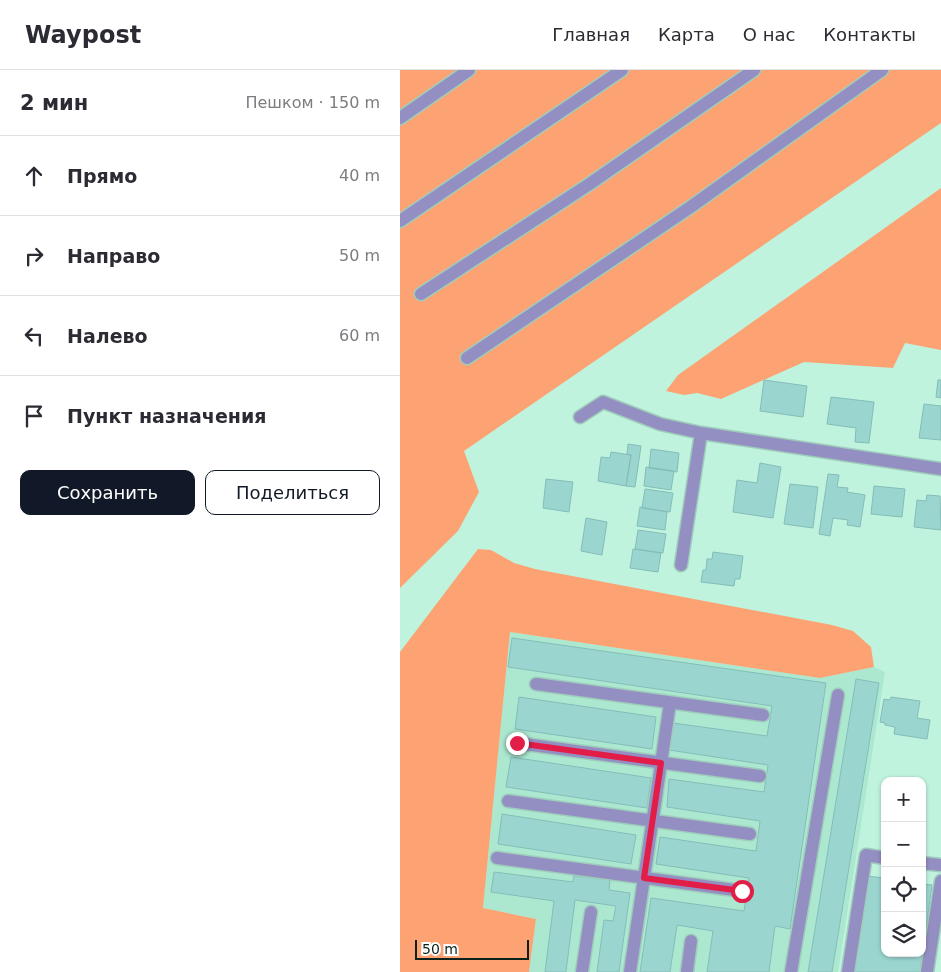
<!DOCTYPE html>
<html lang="ru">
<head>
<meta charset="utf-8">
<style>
	body { margin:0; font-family:"DejaVu Sans",sans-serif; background:#f7f7f7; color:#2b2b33 }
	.controls { position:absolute; right:15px; bottom:15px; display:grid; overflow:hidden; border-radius:10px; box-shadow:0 1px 4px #0004 }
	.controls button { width:45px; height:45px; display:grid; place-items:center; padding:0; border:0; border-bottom:1px solid #e1e1e2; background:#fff; color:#2b2b33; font:25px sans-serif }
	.scale { position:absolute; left:15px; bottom:12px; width:114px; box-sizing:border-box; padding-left:5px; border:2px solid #0c2119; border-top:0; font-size:14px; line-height:18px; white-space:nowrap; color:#0c2119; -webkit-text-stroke:4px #fff; paint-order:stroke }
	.stop { position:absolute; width:15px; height:15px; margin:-11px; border:4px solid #e11d48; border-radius:50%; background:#fff }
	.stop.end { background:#e11d48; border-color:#fff; box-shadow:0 1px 5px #0008 }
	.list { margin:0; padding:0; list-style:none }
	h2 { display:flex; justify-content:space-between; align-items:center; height:65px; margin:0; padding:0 20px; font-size:21px }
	h2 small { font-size:16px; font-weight:400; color:#7c7c81 }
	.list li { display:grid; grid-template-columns:32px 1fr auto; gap:15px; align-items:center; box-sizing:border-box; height:80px; padding:0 20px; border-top:1px solid #e1e1e2 }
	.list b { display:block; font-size:19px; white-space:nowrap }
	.list em { font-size:16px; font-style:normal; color:#7c7c81 }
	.actions { display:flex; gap:10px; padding:15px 20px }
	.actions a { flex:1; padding:11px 0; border:1px solid #111827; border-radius:10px; text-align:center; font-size:18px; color:#111827 }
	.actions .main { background:#111827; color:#fff }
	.icon { flex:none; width:28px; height:28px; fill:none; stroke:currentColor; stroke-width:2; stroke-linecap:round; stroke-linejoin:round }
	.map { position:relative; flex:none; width:541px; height:902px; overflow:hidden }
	header { display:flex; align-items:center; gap:30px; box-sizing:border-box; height:70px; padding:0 25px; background:#fff; border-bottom:1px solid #e1e1e2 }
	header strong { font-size:24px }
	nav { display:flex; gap:28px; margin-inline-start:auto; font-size:18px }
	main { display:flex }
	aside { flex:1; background:#fff }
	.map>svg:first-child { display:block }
	.built { fill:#ace8d0 }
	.green { fill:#fda373 }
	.building { fill:#9bd5d0; stroke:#84bdb8 }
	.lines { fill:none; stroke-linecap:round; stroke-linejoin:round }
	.minor-casing { stroke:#9fcdbb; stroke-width:15 }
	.minor { stroke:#948fc2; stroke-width:12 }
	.route { stroke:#e11d48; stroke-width:6 }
</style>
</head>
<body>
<header>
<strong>Waypost</strong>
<nav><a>Главная</a><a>Карта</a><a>О нас</a><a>Контакты</a></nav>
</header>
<main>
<aside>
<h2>2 мин<small>Пешком · 150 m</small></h2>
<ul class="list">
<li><svg class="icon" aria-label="ahead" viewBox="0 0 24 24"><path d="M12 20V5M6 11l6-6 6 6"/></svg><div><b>Прямо</b></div><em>40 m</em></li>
<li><svg class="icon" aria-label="right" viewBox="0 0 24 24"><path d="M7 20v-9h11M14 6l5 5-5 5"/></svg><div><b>Направо</b></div><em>50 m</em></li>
<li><svg class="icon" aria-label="left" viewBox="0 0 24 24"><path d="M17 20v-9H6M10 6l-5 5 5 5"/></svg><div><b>Налево</b></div><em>60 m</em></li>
<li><svg class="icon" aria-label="arrive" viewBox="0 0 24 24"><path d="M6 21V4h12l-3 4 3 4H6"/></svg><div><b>Пункт назначения</b></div></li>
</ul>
<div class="actions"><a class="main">Сохранить</a><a>Поделиться</a></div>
</aside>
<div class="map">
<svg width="541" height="902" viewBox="0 0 541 902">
	<rect width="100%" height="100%" fill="#bff3de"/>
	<path class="built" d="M110,562L420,608L474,597L485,602L438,902H129L136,849L83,838Z"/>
	<path class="green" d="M0,0H541V53L64,381L79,422L58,461L0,518Z
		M541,118V280L505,273L493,298L404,292L321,329L297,323L284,325L266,321L278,305Z
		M78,479L91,480L114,493L135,499L432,555L453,561L471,577L474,597L420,608L110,562L83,838L136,849L129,902H0V582Z"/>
	<path class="building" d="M364,310L407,316L403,347L360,341Z
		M538,310H541V328L536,327Z
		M431,327L474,332L469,373L455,372L456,358L427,354Z
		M524,334L541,336V370L519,368Z
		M228,374L241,376L235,417L226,416L231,385L227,384Z
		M251,379L279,383L277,402L249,398Z
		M211,382L231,385L226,416L198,411L201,387L210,388Z
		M360,393L381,397L373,448L333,442L337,410L357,413Z
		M246,397L274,401L271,420L244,416Z
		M428,404L439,405L437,417L448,418L447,422L465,425L460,457L447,455L448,450L433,448L430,466L419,464Z
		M146,409L173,412L169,442L143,438Z
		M390,414L418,417L413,458L384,454Z
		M474,416L505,419L502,447L471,444Z
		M245,419L273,423L270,442L242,438Z
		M527,425L540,426L541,460L514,457L517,430L526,431Z
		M240,437L267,442L265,460L237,456Z
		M186,448L207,452L202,485L181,481Z
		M238,460L266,464L263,483L235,479Z
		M233,479L261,483L258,502L230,498Z
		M313,482L343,486L340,509H335L334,516L301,512L303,500H306L307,489H312Z
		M112,568L426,613L390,859L375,856L369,902H307L313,861L277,855L270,902H240L251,828L344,841L349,808L256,794L260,767L356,781L360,751L267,737L269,709L364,722L368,695L269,680L273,653L367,666L372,636L108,597Z
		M456,609L479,613L432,902H408Z
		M119,627L256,647L252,679L115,659Z
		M491,627L520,631L517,648L530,650L527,669L494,664L495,657L485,655V653L480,652L484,629L490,630Z
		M111,687L251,708L247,738L106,717Z
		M102,744L236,765L231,794L98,774Z
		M94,802L173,812L174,806L210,810L209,820L230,823L219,902H197L204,850L213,851L216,836L175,830L166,902H145L154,831L91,822Z
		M466,806L485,808V883H522V814L532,815L520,902H452Z"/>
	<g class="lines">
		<g class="minor-casing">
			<path id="minor" d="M0,48L69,0
				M0,151L222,0
				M21,224L188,115L354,0
				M67,288L292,136L482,0
				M180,347L203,332L260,354L301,363L541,399
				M281,495L301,363
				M136,614L363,645
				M117,673L360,706
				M108,731L350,764
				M97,788L342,821
				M522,793L541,795
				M182,902L191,842
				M230,902L270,633
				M287,902L291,871
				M391,902L438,625
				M448,902L466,785L485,788
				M527,902L541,811"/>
		</g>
		<use href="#minor" class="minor"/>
	</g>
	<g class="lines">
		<path class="route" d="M117,673L261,693L244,808L342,821"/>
	</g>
</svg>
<div class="controls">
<button>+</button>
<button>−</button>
<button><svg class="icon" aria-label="locate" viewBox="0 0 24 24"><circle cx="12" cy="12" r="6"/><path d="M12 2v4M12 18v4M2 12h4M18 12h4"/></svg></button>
<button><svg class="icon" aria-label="layers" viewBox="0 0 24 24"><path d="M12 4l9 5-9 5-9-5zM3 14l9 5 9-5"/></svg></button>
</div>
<div class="scale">50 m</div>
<div class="stop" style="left:342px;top:821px"></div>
<div class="stop end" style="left:117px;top:673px"></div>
</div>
</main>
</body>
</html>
